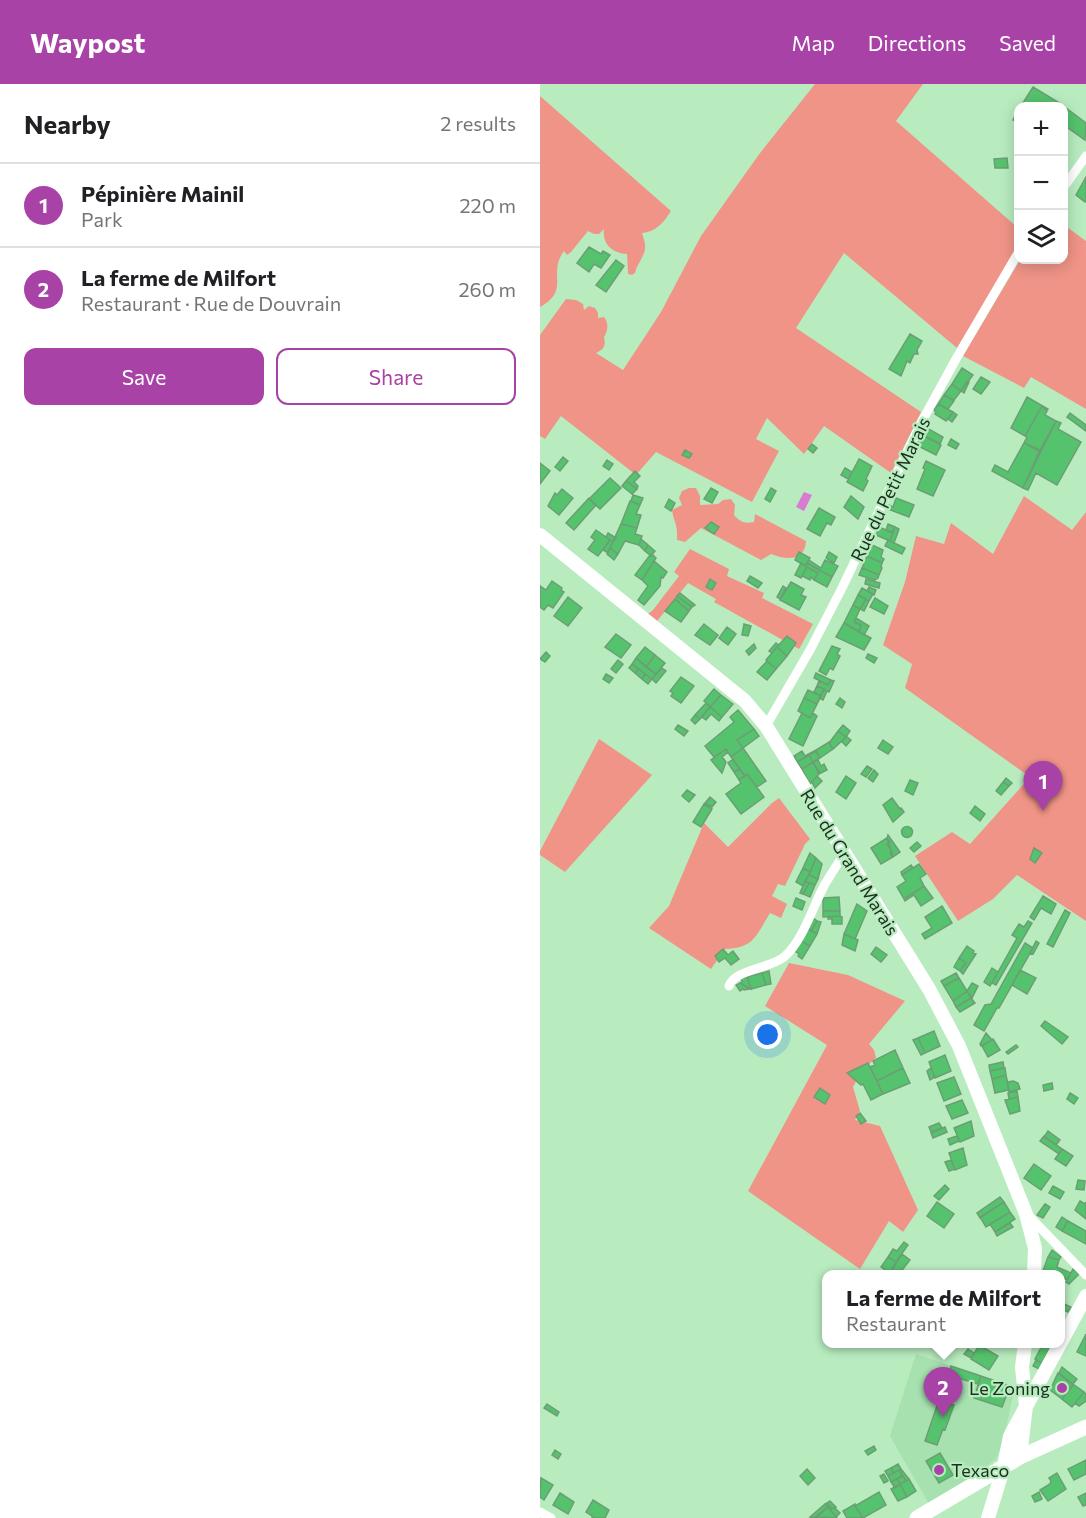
<!DOCTYPE html>
<html lang="en">
<head>
<meta charset="utf-8">
<style>
	body { margin:0; font-family:Commissioner,sans-serif; background:#f6f6f6; color:#202124 }
	.controls { position:absolute; right:18px; top:18px; display:grid; overflow:hidden; border-radius:12px; box-shadow:0 3px 15px #0003 }
	.controls button { width:54px; height:54px; display:grid; place-items:center; padding:0; border:0; border-bottom:2px solid #e0e0e0; background:#fff; color:#202124; font:30px sans-serif }
	.you { position:absolute; left:228px; top:951px; width:21px; height:21px; margin:-15px; border:4px solid #fff; border-radius:50%; background:#1a73e8; box-shadow:0 0 0 9px #1a73e833 }
	.badge { display:grid; place-items:center; width:39px; height:39px; border-radius:50%; background:#a842a6; color:#fff; font-size:20px; font-weight:700 }
	.pin { position:absolute; translate:-50% -50px; filter:drop-shadow(0 2px 3px #0008) }
	.pin::after { content:''; position:absolute; top:32px; width:21px; height:18px; background:inherit; clip-path:polygon(0 0,100% 0,50% 100%) }
	.popup { position:absolute; left:282px; top:1186px; width:243px; height:78px; box-sizing:border-box; display:grid; place-content:center; border-radius:12px; background:#fff; filter:drop-shadow(0 2px 4px #0005); font-size:20px; white-space:nowrap; color:#757577 }
	.popup b { font-size:22px; color:#202124 }
	.popup::after { content:''; position:absolute; left:50%; top:100%; margin-left:-12px; border:12px solid transparent; border-top-color:#fff }
	.list { margin:0; padding:0; list-style:none }
	h2 { display:flex; justify-content:space-between; align-items:center; height:78px; margin:0; padding:0 24px; font-size:26px }
	h2 small { font-size:20px; font-weight:400; color:#757577 }
	.list li { display:grid; grid-template-columns:39px 1fr auto; gap:18px; align-items:center; box-sizing:border-box; height:84px; padding:0 24px; border-top:2px solid #e0e0e0 }
	.list b { display:block; font-size:22px; white-space:nowrap }
	.list p { margin:0; font-size:20px; white-space:nowrap; color:#757577 }
	.list em { font-size:20px; font-style:normal; color:#757577 }
	.actions { display:flex; gap:12px; padding:18px 24px }
	.actions a { flex:1; padding:14px 0; border:2px solid #a842a6; border-radius:12px; text-align:center; font-size:21px; color:#a842a6 }
	.actions .main { background:#a842a6; color:#fff }
	.icon { flex:none; width:33px; height:33px; fill:none; stroke:currentColor; stroke-width:2; stroke-linecap:round; stroke-linejoin:round }
	.map { position:relative; flex:none; width:546px; height:1434px; overflow:hidden }
	header { display:flex; align-items:center; gap:36px; box-sizing:border-box; height:84px; padding:0 30px; background:#a842a6; color:#fff }
	header strong { font-size:28px }
	nav { display:flex; gap:33px; margin-inline-start:auto; font-size:21px }
	main { display:flex }
	aside { flex:1; background:#fff }
	.map>svg:first-child { display:block }
	.built { fill:#a6e1af }
	.green { fill:#f09487 }
	.water { fill:#d77bd3 }
	.building { fill:#55c36e; stroke:#6c9e73; stroke-width:1.5 }
	.lines { fill:none; stroke-linecap:round; stroke-linejoin:round }
	.street { stroke:#fff; stroke-width:9 }
	.secondary { stroke:#fff; stroke-width:14 }
	.primary { stroke:#fff; stroke-width:15 }
	.poi-dot { fill:#a842a6; stroke:#b8ecbf; stroke-width:2 }
	.labels { text-anchor:middle; dominant-baseline:central; stroke-width:4.5; stroke-linejoin:round; paint-order:stroke }
	.street-label { font-size:18px; fill:#1a2f1e; stroke:#b8ecbf }
	.poi-label { font-size:18px; fill:#1a2f1e; stroke:#b8ecbf; text-anchor:end }
</style>
</head>
<body>
<header>
<strong>Waypost</strong>
<nav><a>Map</a><a>Directions</a><a>Saved</a></nav>
</header>
<main>
<aside>
<h2>Nearby<small>2 results</small></h2>
<ul class="list">
<li><span class="badge">1</span><div><b>Pépinière Mainil</b><p>Park</p></div><em>220 m</em></li>
<li><span class="badge">2</span><div><b>La ferme de Milfort</b><p>Restaurant · Rue de Douvrain</p></div><em>260 m</em></li>
</ul>
<div class="actions"><a class="main">Save</a><a>Share</a></div>
</aside>
<div class="map">
<svg width="546" height="1434" viewBox="0 0 546 1434">
	<rect width="100%" height="100%" fill="#b8ecbf"/>
	<path class="built" d="M376,1270L471,1302L473,1311L464,1354L456,1375L392,1425L350,1352Z"/>
	<path class="green" d="M275,0H383L356,37L478,144V163L417,264L304,169L256,244L381,328L351,389L284,342L264,370L227,334L216,355L239,367L212,418L116,368L96,391L21,332L5,355L0,352V251L26,215L36,216L43,220L44,226L49,222L55,224L58,229V234L64,233C69,239 68,247 64,253C66,262 64,265 56,269L83,286L121,228L161,152L220,69Z
		M0,12L131,127C124,138 116,148 102,149C108,167 105,167 97,183C93,192 99,185 92,191L88,190L87,170C72,169 62,160 64,145L59,150H54L48,147L31,168L27,171L24,167C7,190 31,206 0,223Z
		M524,141L546,157V325L491,293L484,304L423,272L480,176H524Z
		M149,404H156L160,412V421L178,420L183,416L191,415L195,421L194,431C200,438 205,440 214,438L215,430L266,457C265,478 246,476 231,470L221,476L161,444L145,458L137,456C138,440 134,439 132,426L142,421L139,414L142,407Z
		M484,412L532,446L546,428V837L477,791L453,815L418,837L375,772L412,748L430,760L490,693L365,604L372,580L343,561L365,498L376,452L404,460L411,439L453,470Z
		M150,465L189,485L187,492L224,509L222,514L273,540L259,565L174,518L176,515L148,499L113,542L103,534L113,526L139,492L134,488Z
		M59,655L112,691L25,788L0,771V767Z
		M239,714L270,755L265,760L245,802L238,800L232,812L247,820L241,834L230,829C216,852 214,864 185,865L171,885L109,844L129,822L164,739L188,763L232,719Z
		M249,879L308,891L365,917L329,960L334,966L336,974L322,986L313,1003L320,1027L315,1036L340,1042L378,1126L363,1148L349,1137L320,1185L208,1107L287,961L225,922Z"/>
	<path class="water" d="M264,408L272,411L264,427L256,423Z"/>
	<path class="building" d="M493,3L518,18L546,39L545,56L524,41V22H481Z
		M478,26V39L473,36Z
		M467,74L468,84H455L454,75Z
		M546,93V117L545,118L536,111Z
		M49,163L61,170L63,167L70,171L61,184L54,180L49,188L37,179Z
		M76,176L84,182L66,208L56,201Z
		M370,250L382,257L377,266L378,270H374L370,279L367,277L361,292L349,285Z
		M422,284L433,291L421,307L412,300Z
		M441,293L450,298L441,310L433,305Z
		M427,297L429,298L424,309L421,307Z
		M412,300L421,307L414,316L404,311Z
		M404,311L414,317L408,325L398,320Z
		M487,313L508,325L507,327L502,322L485,352L471,344Z
		M398,320L413,328L406,337L395,330L396,328L394,326Z
		M502,322L507,327L505,331L516,337L500,366H497L484,359L487,353L485,352Z
		M413,328L417,331L412,338L408,335Z
		M530,329L546,341V347L527,333Z
		M516,337L521,339L518,345L541,358L517,401L496,389L488,406L483,404Z
		M385,343L403,353L400,360L381,350Z
		M382,351L401,361L396,371L376,361Z
		M411,355L419,360L416,365L408,361Z
		M484,359L500,366L483,404L452,387L455,381L468,388Z
		M272,360L277,364L273,369L268,365Z
		M145,366L152,370L149,374L142,371Z
		M23,373L28,377L20,387L15,383Z
		M319,375L332,382L326,395L328,397L323,407L307,398Z
		M67,376L73,380L69,386L63,382Z
		M386,377L405,386L393,412L377,405L385,385L383,384Z
		M0,379L10,387L0,400Z
		M305,384L312,388L308,395L301,391Z
		M95,387L100,392L94,398L98,402L97,405L86,397Z
		M70,394L81,404L60,425L49,415Z
		M86,397L97,405L92,410L82,402Z
		M171,404L178,408L172,419L164,415Z
		M231,404L236,407L230,418L225,415Z
		M22,405L33,414L19,431L8,422L15,409L17,411Z
		M93,411L103,414L100,421L91,417Z
		M311,412L324,423L318,435L304,423Z
		M49,414L56,421L34,446L26,439Z
		M356,414L374,421L369,433L348,425L349,421L353,423Z
		M129,415L135,419L131,427L125,423Z
		M90,417L100,421L96,430L101,431L97,444L81,440Z
		M279,424L295,433L291,441L287,439L280,452L267,445Z
		M171,438L179,443L174,450L165,444Z
		M81,440L97,444L95,450L102,452L99,461L85,457L78,470L70,464Z
		M348,440L355,443L352,449L346,446Z
		M339,443L353,449L350,457L336,451Z
		M355,443L359,445L354,459L350,457Z
		M56,446L70,456L58,472L48,465L55,456L51,453Z
		M68,449L76,454L73,458L66,453Z
		M101,455L108,461L105,467L99,461Z
		M70,456L73,458L68,469L63,466Z
		M348,456L365,464L362,470L345,462Z
		M108,461L115,467L111,472L105,467Z
		M332,461L343,466L341,473L344,475L342,479L327,472Z
		M70,464L78,470L74,476L67,470Z
		M259,468L270,474L265,482L255,476Z
		M289,468L297,473L294,479L286,474Z
		M112,470L116,474L102,496L95,491L110,471Z
		M327,472L342,479L341,483L342,484L339,491L322,484Z
		M269,476L281,484L285,476L298,482L292,493L267,479Z
		M114,477L127,488L123,494L121,493L120,502L104,521L98,516L108,502L102,496Z
		M261,479L267,483L261,494L255,491Z
		M267,479L292,493L287,503L274,496L278,489L265,482Z
		M267,483L278,489L274,496L271,493L270,496L262,492Z
		M322,484L339,491L338,494L335,496L319,491Z
		M210,492L222,499L218,504L207,497Z
		M170,495L176,499L172,506L166,503Z
		M326,495L340,499L339,504L325,500Z
		M12,497L22,504L21,506L24,508L13,524L8,521L4,526L0,523V502L6,506Z
		M251,498L264,505L261,511L266,513L259,526L240,516Z
		M243,502L246,504L240,515L237,513Z
		M329,503L336,506L334,511L327,507Z
		M322,504L333,510L329,517L318,511Z
		M140,509L155,521L152,523L137,512Z
		M318,511L326,515L320,525L313,521Z
		M137,512L152,523L149,527L135,515Z
		M28,513L42,524L28,542L14,532Z
		M335,514L348,522L344,530L330,523Z
		M135,515L149,527L141,538L125,527Z
		M326,515L329,517L324,527L320,525Z
		M313,521L320,525L314,538L321,541L319,548L304,539Z
		M316,534L329,542L324,551L319,548L321,541L314,538Z
		M304,539L331,554L324,566L296,553Z
		M164,540L178,551L170,561L155,551Z
		M204,540L211,542L208,552L202,551Z
		M187,543L196,550L188,561L179,554Z
		M76,550L91,561L81,574L65,563Z
		M247,552L256,559L247,572L237,563Z
		M236,559L239,561L232,569L229,567Z
		M214,560L216,564L209,571L206,567Z
		M292,562L300,565L297,570L300,572L293,586L290,584L286,591L279,587Z
		M105,563L115,571L106,583L96,574Z
		M237,563L247,572L236,585L226,576Z
		M6,568L10,572L5,578L0,575Z
		M328,570L337,574L334,579L326,574Z
		M115,571L125,579L116,590L106,583Z
		M96,574L116,590L112,595L92,580Z
		M78,576L83,580L76,589L71,585Z
		M227,577L236,585L227,596L217,588Z
		M92,580L99,585L95,589L89,584Z
		M122,584L126,587L116,599L112,595Z
		M99,585L105,590L102,595L95,589Z
		M276,589L291,596L288,601L274,594Z
		M66,590L73,594L69,599L63,595Z
		M105,590L112,595L108,600L102,595Z
		M141,593L154,602L141,619L131,612L133,609L130,607Z
		M291,596L294,597L289,608L277,602L279,597L288,601Z
		M277,602L284,605L281,612L274,608Z
		M174,605L181,611L170,623L164,617Z
		M284,605L287,607L283,616L279,614Z
		M268,606L281,612L277,620L264,614Z
		M181,611L193,620L182,633L170,623Z
		M264,614L277,620L270,634L258,627Z
		M300,614L305,618L302,624L296,620Z
		M166,619L170,623L160,635L155,631Z
		M170,623L182,633L179,637L171,630L166,636L162,633Z
		M198,626L214,645L197,656L203,664L191,673L186,665L174,673L165,662L194,638L190,633Z
		M262,629L270,634L273,629L277,632L263,662L249,655Z
		M155,631L160,635L155,640L151,636Z
		M138,641L148,647L144,652L135,645Z
		M303,641L310,647L306,653L298,647Z
		M214,645L219,652L203,664L197,656Z
		M298,647L306,653L293,665L289,659Z
		M306,652L311,656L306,662L302,658Z
		M343,656L353,663L348,670L338,664Z
		M289,658L293,665L280,674L276,666Z
		M203,664L226,697L217,703L207,690L205,692L191,673Z
		M186,665L188,668L182,673L186,678L182,689L171,676Z
		M276,666V667L257,678L254,672L262,667L265,672Z
		M276,667L280,674L273,678L269,671Z
		M269,671L273,678L262,685L257,678Z
		M193,675L200,685L194,688L188,679Z
		M278,676L281,682L284,680L287,686L279,690L273,678Z
		M273,678L280,689L270,700L262,685Z
		M327,682L332,685L326,693L321,690Z
		M199,685L205,692L199,696L194,688Z
		M334,686L338,690L333,698L328,694Z
		M207,690L224,713L201,730L186,710L201,699L199,696Z
		M277,692L282,697L275,704L272,698Z
		M306,692L316,699L306,715L296,708Z
		M466,694L472,699L469,702L463,698Z
		M370,696L378,699L373,711L365,707Z
		M463,698L469,702L461,711L456,707Z
		M147,706L155,711L149,718L142,712Z
		M170,713L176,718L172,723L165,719Z
		M352,714L360,725L361,724L364,728L353,738L343,721Z
		M164,720L172,725L161,743L153,738Z
		M435,722L445,730L440,737L430,729Z
		M361.5 748a5.5 5.5 0 1 1 11 0a5.5 5.5 0 1 1-11 0Z
		M348,751L360,768L353,773L350,769L352,767L347,760L350,758L347,754Z
		M347,754L353,773L341,780L331,764Z
		M377,758L381,762L374,768L370,764Z
		M494,764L502,769L495,779L490,775Z
		M270,769L276,774L270,788L263,784Z
		M276,774L282,780L278,795L269,791Z
		M379,780L386,790L380,794L384,802L364,815L357,803L366,797L362,791Z
		M371,781L373,784L362,791L361,788Z
		M263,784L270,788L263,802L256,798Z
		M269,791L278,795L275,801L265,797Z
		M265,797L269,799L263,810L260,809Z
		M269,799L275,801L270,813L263,810Z
		M384,802L393,814L381,822L374,811L365,817L364,815Z
		M503,812L516,820L511,830L501,824L494,836L490,833Z
		M299,813L300,827H283V814Z
		M256,814L265,818L262,826L253,822Z
		M317,820L327,827L315,855L304,850Z
		M402,822L412,839L385,855L382,850L392,844L385,833Z
		M525,826L530,829L513,863L507,860Z
		M283,827H300V832L283,833Z
		M300,832L302,833V840H292V835H288V833Z
		M272,833L277,837L271,847L265,843Z
		M277,837L281,838L277,850L271,847Z
		M488,837L492,839L456,901L452,899L477,854L472,851L479,840L484,843Z
		M265,843L277,850L270,862L259,856Z
		M304,850L318,856L315,867L302,861Z
		M259,856L270,862L262,875L258,872L259,870L253,866Z
		M496,857L499,859L493,870L490,869Z
		M485,859L493,864L459,924H457L444,947L434,941L445,921L451,920Z
		M427,862L434,867L433,869L436,870L423,890L420,887L426,879L419,874Z
		M336,863L347,871L341,878L331,870Z
		M183,865L188,871L193,867L199,875L191,881L185,874L179,878L175,872Z
		M419,874L426,879L420,887L414,883Z
		M452,884L458,888L450,902L444,898Z
		M480,886L496,894L487,910L472,901Z
		M229,887L231,900L226,901L222,889Z
		M222,889L226,901L211,905L207,893Z
		M416,889L419,894L404,902L401,897Z
		M207,893L211,905L200,899L202,898L201,894Z
		M419,894L427,907L413,917L404,902Z
		M200,899L209,905L204,906L203,905L200,907L196,901Z
		M432,899L438,902L432,914L427,907Z
		M427,907L431,914L416,923L413,917Z
		M431,914L435,919L420,928L416,923Z
		M505,937L528,953L522,960L501,942Z
		M394,947L400,962L385,969L378,954Z
		M446,949L452,956L441,962L440,960Z
		M378,954L385,969L381,971L373,956Z
		M453,955L460,966L448,973L442,962Z
		M476,961L478,963L468,970L466,968Z
		M355,966L363,984L337,997L330,983L335,981L333,977Z
		M405,971L411,987L395,994L389,978Z
		M463,978L464,984L450,987L449,981Z
		M328,979L343,1010L331,1016L323,1000L321,1001L307,989Z
		M363,984L370,999L343,1010L337,997Z
		M391,984L395,993L390,996L387,987Z
		M465,984L466,991L452,995L450,987Z
		M466,991L469,1006L455,1009L452,995Z
		M414,993L421,1010L404,1017L397,999Z
		M473,997L478,999L480,1005L469,1008L467,998Z
		M512,999L513,1005L504,1007L503,1001Z
		M280,1004L290,1011L285,1020L274,1013Z
		M477,1007L478,1013L469,1015L468,1009Z
		M530,1009L538,1014L534,1020L527,1015Z
		M478,1013L480,1027L470,1030L465,1016Z
		M422,1016L428,1029L412,1035L406,1022Z
		M320,1029L326,1037L321,1040L316,1032Z
		M431,1037L434,1052L420,1058L414,1044Z
		M399,1039L402,1044L391,1048L389,1043Z
		M405,1043L407,1048L393,1054L391,1049Z
		M508,1047L520,1056L516,1061L504,1053Z
		M417,1052L419,1057L410,1061L408,1055Z
		M504,1052L522,1065L519,1070L500,1057Z
		M423,1064L427,1081L415,1086L409,1069Z
		M522,1065L533,1072L526,1082L515,1075Z
		M411,1076L415,1085L409,1087L405,1078Z
		M494,1080L511,1092L501,1106L484,1094Z
		M538,1096L545,1097L544,1106L536,1105Z
		M405,1101L409,1105L399,1116L394,1112Z
		M513,1102L524,1108L520,1115L509,1109Z
		M460,1113L464,1118L440,1134L437,1129Z
		M540,1117L545,1120L546,1118V1135L535,1126Z
		M397,1118L414,1130L404,1144L387,1132Z
		M464,1118L470,1128L446,1143L440,1133Z
		M505,1120L510,1123L503,1134L497,1131Z
		M470,1128L475,1135L455,1148L450,1140Z
		M522,1133L528,1137L522,1147L516,1143Z
		M528,1137L546,1147V1160L522,1147Z
		M470,1139L473,1143L457,1152L455,1148Z
		M364,1158L368,1161L356,1178L348,1173L353,1165L357,1167Z
		M512,1166L521,1173L519,1176L508,1173Z
		M362,1170L370,1176L359,1190H352L350,1189Z
		M348,1173L356,1178L350,1189L341,1183Z
		M508,1173L519,1176L517,1183L531,1189L527,1196L520,1193V1190L503,1187Z
		M533,1185L539,1190L529,1200L526,1198Z
		M520,1218L531,1223L528,1228L520,1224Z
		M546,1250V1272L537,1268Z
		M503,1260H512L502,1279L495,1275Z
		M439,1261L458,1272L449,1286L431,1275Z
		M428,1265L434,1269L431,1274L424,1270Z
		M496,1276L502,1279L499,1285L493,1282Z
		M411,1282L441,1292L438,1300L408,1291Z
		M522,1283L537,1295L533,1300L519,1289Z
		M518,1289L533,1301L522,1315L510,1306Z
		M441,1292L470,1302L462,1323L434,1314Z
		M533,1300L544,1308L532,1323L522,1315Z
		M544,1308L546,1310V1317L539,1322L535,1319Z
		M399,1316L414,1321L405,1346L403,1345L397,1361L385,1357Z
		M7,1320L19,1328L17,1332L4,1324Z
		M334,1362L336,1366L328,1371L325,1367Z
		M15,1366L21,1370L18,1375L12,1371Z
		M400,1369L413,1391L399,1399L386,1377Z
		M546,1376V1390L534,1396L528,1385Z
		M358,1380L361,1385L354,1389L351,1384Z
		M351,1384L354,1389L348,1392L345,1387Z
		M267,1385L275,1394L268,1401L260,1392Z
		M361,1385L369,1395L366,1397L359,1386Z
		M359,1386L362,1392L351,1398L348,1392Z
		M517,1389L526,1405L508,1417L500,1406L510,1400L511,1397L509,1394Z
		M344,1390L348,1397L344,1399L340,1392Z
		M363,1392L366,1397L360,1400L357,1395Z
		M1,1394L13,1401L4,1416L0,1413Z
		M357,1395L360,1400L355,1404L351,1398Z
		M369,1395L376,1407L367,1413L360,1400Z
		M360,1400L367,1413L358,1417L351,1405Z
		M339,1408L346,1421L323,1434L315,1422Z
		M499,1408L502,1415L495,1418L492,1412Z
		M20,1409L34,1418L28,1430L13,1421Z
		M546,1409V1421L543,1422L538,1413Z
		M53,1416L69,1426L65,1434H52V1432L46,1428Z
		M290,1417L296,1423L292,1425L287,1419Z
		M287,1419L292,1425L295,1424L300,1429L296,1433L285,1420Z
		M285,1420L288,1423L276,1434L270,1433Z
		M315,1420V1422L323,1434H307L303,1427Z
		M288,1423L297,1434L275,1433Z"/>
	<g class="lines">
		<path class="street" d="M524,103L546,72
			M226,642L270,566L302,504L381,339L416,275L478,169
			M189,902C195,885 229,885 244,873C263,857 273,822 285,800C291,790 298,779 305,769
			M488,1131L546,1191
			M0,1428L11,1434"/>
		<path class="secondary" d="M0,451L205,617L226,642L389,905L419,962L486,1130L495,1164L494,1190
			M480,1373L486,1322L482,1283L485,1260
			M448,1434L464,1382L470,1352L546,1212"/>
		<path class="primary" d="M377,1434L480,1373L546,1343"/>
	</g>
	<g class="poi-dot">
		<circle cx="522" cy="1304" r="6"/>
		<circle cx="399" cy="1386" r="6"/>
	</g>
	<g class="labels">
		<g class="street-label">
			<text transform="translate(350 405) rotate(-64)">Rue du Petit Marais</text>
			<text transform="translate(310 778) rotate(58)">Rue du Grand Marais</text>
		</g>
		<g class="poi-label">
			<text x="510" y="1304">Le Zoning</text>
			<text x="411" y="1386" text-anchor="start">Texaco</text>
		</g>
	</g>
</svg>
<div class="controls">
<button>+</button>
<button>−</button>
<button><svg class="icon" aria-label="layers" viewBox="0 0 24 24"><path d="M12 4l9 5-9 5-9-5zM3 14l9 5 9-5"/></svg></button>
</div>
<div class="you"></div>
<div class="pin badge" style="left:503px;top:727px">1</div>
<div class="pin badge" style="left:403px;top:1333px">2</div>
<div class="popup"><b>La ferme de Milfort</b>Restaurant</div>
</div>
</main>
</body>
</html>
